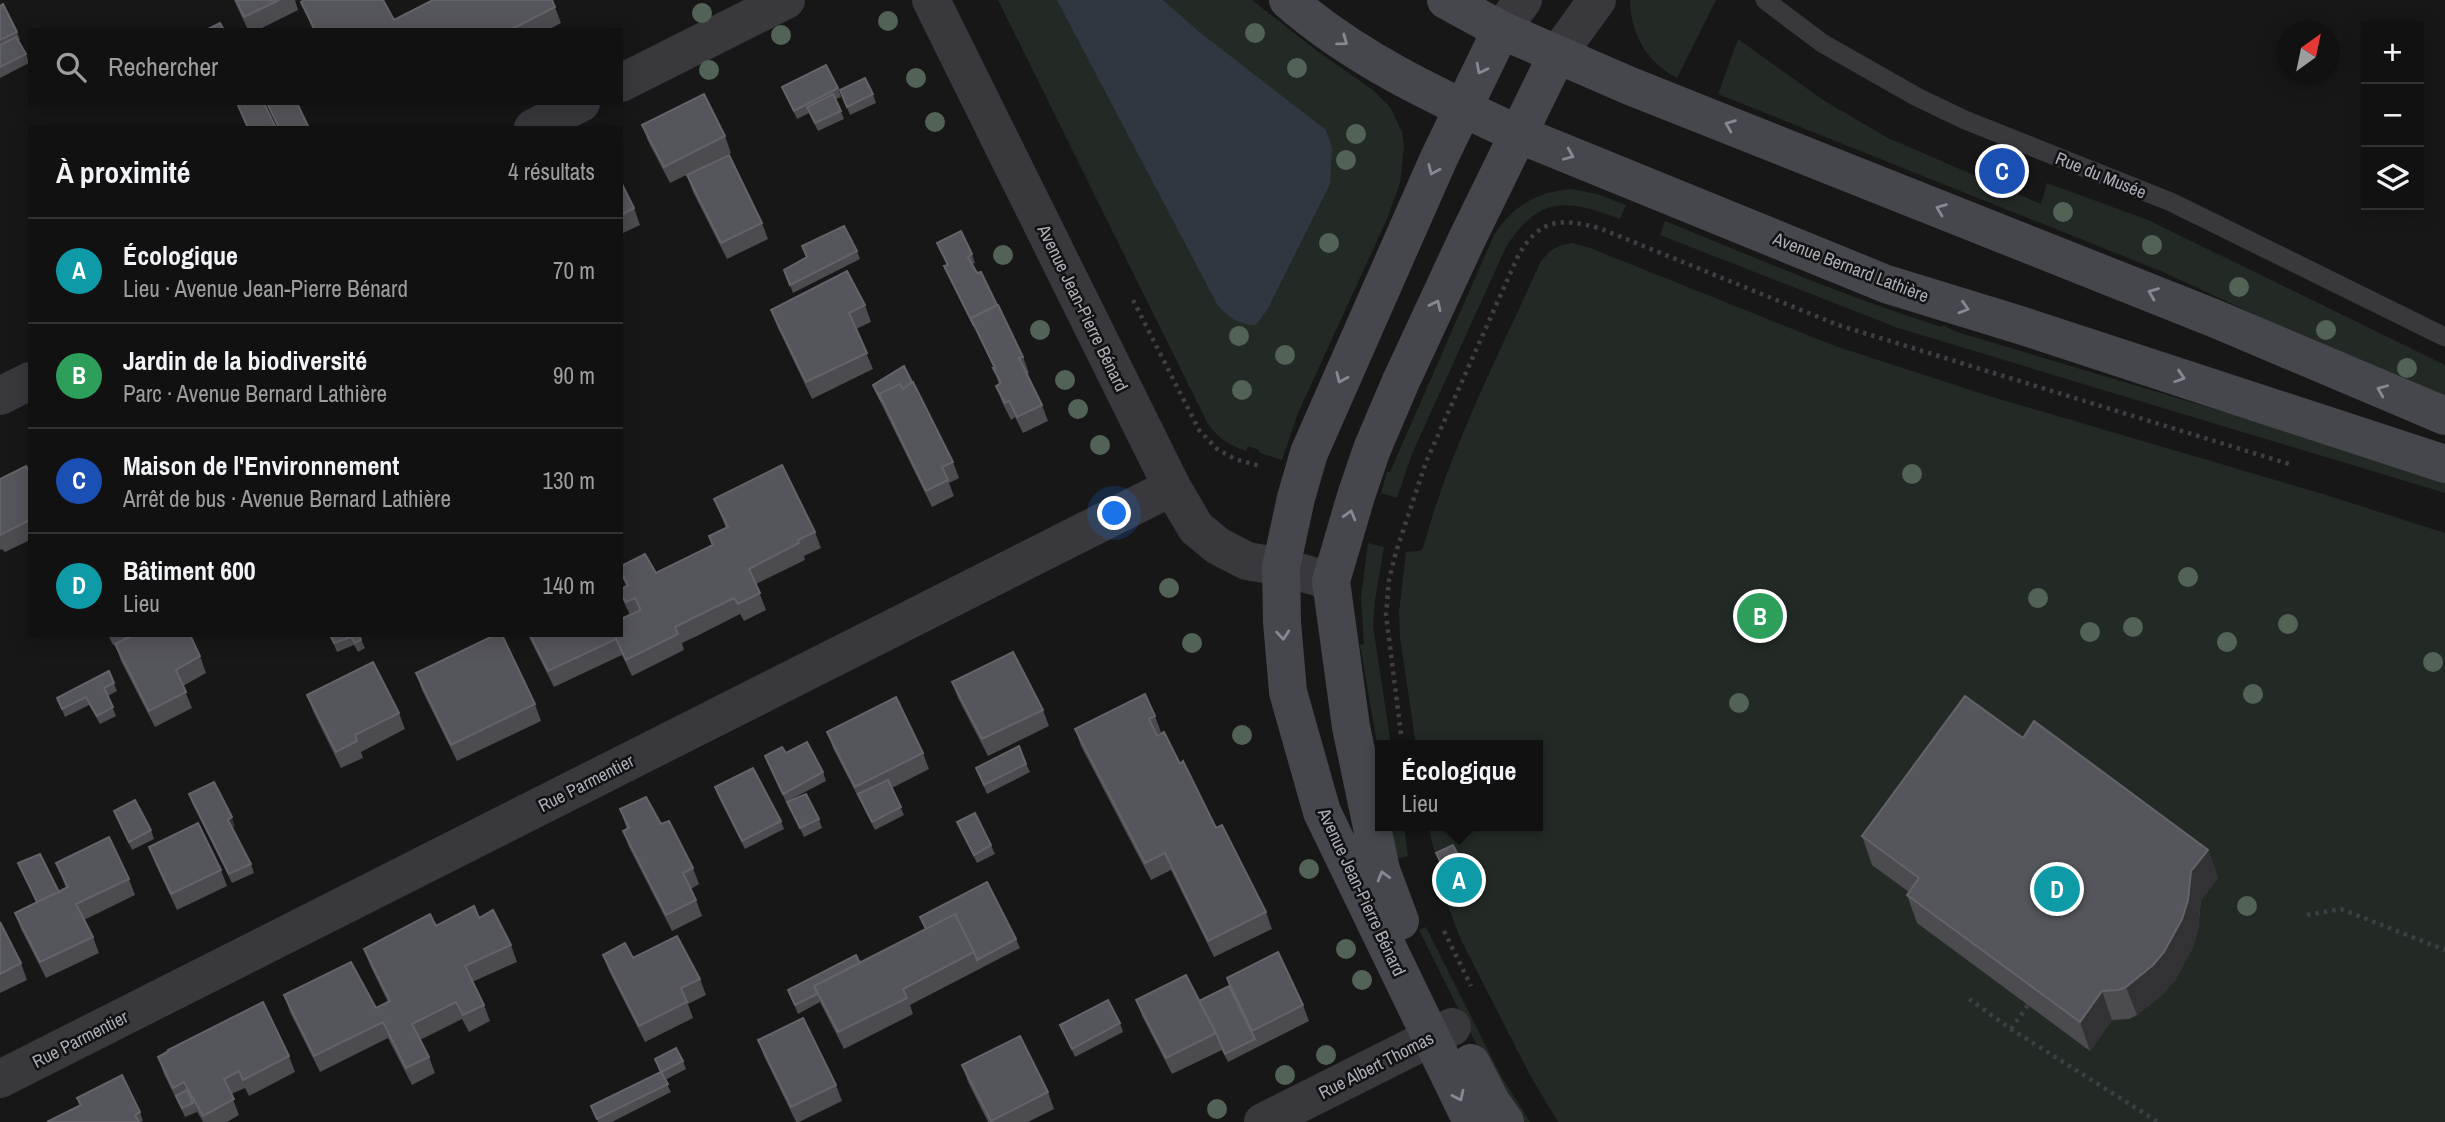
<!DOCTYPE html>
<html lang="fr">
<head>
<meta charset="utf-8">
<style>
	body { margin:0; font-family:"Archivo Narrow",sans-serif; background:#1a1a1b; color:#f1f3f6 }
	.controls { position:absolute; right:21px; top:21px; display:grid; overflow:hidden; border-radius:0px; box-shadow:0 4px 18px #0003 }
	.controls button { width:63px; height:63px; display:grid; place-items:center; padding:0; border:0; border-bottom:2px solid #303132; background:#111112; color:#f1f3f6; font:35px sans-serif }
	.compass { position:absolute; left:2277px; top:21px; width:63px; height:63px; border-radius:50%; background:#111112; box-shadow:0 4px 18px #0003; rotate:33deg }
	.you { position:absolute; left:1115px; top:514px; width:24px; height:24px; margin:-18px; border:5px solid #fff; border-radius:50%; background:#1a73e8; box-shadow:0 0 0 10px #1a73e833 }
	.badge { display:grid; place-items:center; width:46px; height:46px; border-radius:50%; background:#0b8043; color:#fff; font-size:23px; font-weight:700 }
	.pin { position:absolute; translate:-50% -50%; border:4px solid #fff; box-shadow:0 2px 7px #0006 }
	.popup { position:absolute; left:1375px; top:740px; width:168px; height:91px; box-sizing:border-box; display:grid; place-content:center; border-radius:0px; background:#111112; filter:drop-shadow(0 2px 5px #0005); font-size:23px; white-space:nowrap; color:#9c9d9f }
	.popup b { font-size:26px; color:#f1f3f6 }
	.popup::after { content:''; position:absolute; left:50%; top:100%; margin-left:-14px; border:14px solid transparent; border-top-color:#111112 }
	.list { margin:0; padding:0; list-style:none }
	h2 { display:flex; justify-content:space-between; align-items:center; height:91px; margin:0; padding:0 28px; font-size:30px }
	h2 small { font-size:23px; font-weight:400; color:#9c9d9f }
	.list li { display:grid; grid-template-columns:46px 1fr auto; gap:21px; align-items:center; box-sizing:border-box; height:105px; padding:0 28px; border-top:2px solid #303132 }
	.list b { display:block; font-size:26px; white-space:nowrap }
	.list p { margin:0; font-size:23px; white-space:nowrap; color:#9c9d9f }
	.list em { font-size:23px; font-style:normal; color:#9c9d9f }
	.icon { flex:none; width:38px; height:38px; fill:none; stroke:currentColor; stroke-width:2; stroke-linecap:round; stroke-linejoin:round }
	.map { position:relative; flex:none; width:2445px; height:1122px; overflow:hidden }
	.search { position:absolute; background:#111112; box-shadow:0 4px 18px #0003; left:28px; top:28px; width:595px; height:77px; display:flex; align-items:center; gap:18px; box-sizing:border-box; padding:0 24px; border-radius:0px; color:#9c9d9f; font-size:26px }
	.panel { position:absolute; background:#111112; box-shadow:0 4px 18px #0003; left:28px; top:126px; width:595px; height:511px; border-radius:0px }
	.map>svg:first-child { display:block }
	.green { fill:#232a25 }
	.water { fill:#313740 }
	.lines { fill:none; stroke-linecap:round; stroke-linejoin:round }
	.path { stroke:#3e3f44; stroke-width:4.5; stroke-dasharray:3.5 5; stroke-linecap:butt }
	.lane { stroke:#38383d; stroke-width:19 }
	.street { stroke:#38383d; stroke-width:38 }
	.secondary { stroke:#46474d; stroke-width:38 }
	.tree { fill:#526256 }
	.wall { fill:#4b4b50 }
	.shaded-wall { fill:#323235 }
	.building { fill:#55565b; stroke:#636369; stroke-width:2 }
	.oneway { stroke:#878992 }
	.labels { text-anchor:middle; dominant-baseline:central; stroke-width:5; stroke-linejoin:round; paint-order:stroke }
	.street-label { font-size:18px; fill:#aaacb7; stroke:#121213 }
</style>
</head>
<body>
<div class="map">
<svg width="2445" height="1122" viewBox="0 0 2445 1122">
	<rect width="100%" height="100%" fill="#171718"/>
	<path class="green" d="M998,0H1252L1317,51L1373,90L1390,107L1402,132L1404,146L1400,183L1387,219L1298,413L1282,460L1260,453L1259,450L1248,446L1246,451C1229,445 1219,439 1208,424Z
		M1630,0H1716L1677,78C1646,61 1631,35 1630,0Z
		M1738,39L1823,100L1888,138L2041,204L2047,183L2148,220L2445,365V403L2163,272L1718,94Z
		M1571,189L1597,194L1626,205L1620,219C1568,199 1539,195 1506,247L1412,454L1397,498L1381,493L1387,472H1390L1494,235C1513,206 1536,192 1571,189Z
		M1665,221C1756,258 1846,297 1942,327L1943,325L1957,332L2445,478V493L1898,328L1660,235Z
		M1572,243L1590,248L1835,346L1989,396L2323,494L2445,533V1122H1558L1530,1075L1461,940L1448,906V901L1473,887C1442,864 1435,866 1429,826H1538V745H1416L1400,638L1399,612L1406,552L1420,551L1423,548C1450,448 1498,357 1540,263C1549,250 1557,245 1572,243Z
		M1368,543L1384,547L1375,600L1373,626L1391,745H1380V761L1360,645L1364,644L1361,598Z
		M1390,826H1404L1408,856L1395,859Z
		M1426,927L1500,1074L1530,1122H1521C1482,1061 1452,995 1419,930Z"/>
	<path class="water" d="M1057,0H1163L1198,31L1326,130L1332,148L1330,184L1267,310L1256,325C1238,325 1228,317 1217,304Z"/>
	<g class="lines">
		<path class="path" d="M1133,300L1199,430L1217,449L1235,459L1260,466
			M1401,734L1386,615L1389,580L1396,552L1426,462L1518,256C1540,218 1560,218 1599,228L1838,325L2289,464
			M2307,915L2341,909L2445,950
			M1444,931L1471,986
			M1969,999L2011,1029L2158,1122
			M2011,1029L2028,1005"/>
		<path class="lane" d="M1765,0L1822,43L1917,97L1965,120L2171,202L2445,337"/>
		<path class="street" d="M931,0L1172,487L1196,528L1218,546L1247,561L1281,567L1331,581
			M1501,30L1523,0
			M1557,55L1597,0
			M621,83L786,0
			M533,128L581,103
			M0,396L30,381
			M0,1079L1172,487
			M1263,1122L1452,1027"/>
		<path class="secondary" d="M1288,0C1355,59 1438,97 1518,134L1886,284L2023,326L2445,464
			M1446,0L1501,30L1630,86L2216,319L2445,416
			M1400,921L1381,870L1351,727L1331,581L1356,496L1372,449L1401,381L1467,239L1557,55
			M1471,1063L1491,1102L1505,1122
			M1472,1122L1322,812L1288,692L1282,622L1281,567L1296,498L1309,453L1439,158L1501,30"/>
	</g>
	<g class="tree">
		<circle cx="702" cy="13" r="10"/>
		<circle cx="888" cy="21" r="10"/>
		<circle cx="1255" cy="33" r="10"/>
		<circle cx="781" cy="35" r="10"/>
		<circle cx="1297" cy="68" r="10"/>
		<circle cx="709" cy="70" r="10"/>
		<circle cx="916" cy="78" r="10"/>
		<circle cx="935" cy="122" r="10"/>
		<circle cx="1356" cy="134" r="10"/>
		<circle cx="1346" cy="160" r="10"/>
		<circle cx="2063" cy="212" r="10"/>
		<circle cx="1329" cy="243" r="10"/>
		<circle cx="2152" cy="245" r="10"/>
		<circle cx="1003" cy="255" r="10"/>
		<circle cx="2239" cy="287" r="10"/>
		<circle cx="1040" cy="330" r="10"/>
		<circle cx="2326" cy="330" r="10"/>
		<circle cx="1239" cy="336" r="10"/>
		<circle cx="1285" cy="355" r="10"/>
		<circle cx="2407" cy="368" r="10"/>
		<circle cx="1065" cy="380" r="10"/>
		<circle cx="1242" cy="390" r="10"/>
		<circle cx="1078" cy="409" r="10"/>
		<circle cx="1100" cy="445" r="10"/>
		<circle cx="1912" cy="474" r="10"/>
		<circle cx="2188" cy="577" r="10"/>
		<circle cx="1169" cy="588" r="10"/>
		<circle cx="2038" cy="598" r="10"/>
		<circle cx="2288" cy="624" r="10"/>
		<circle cx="2133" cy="627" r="10"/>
		<circle cx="2090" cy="632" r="10"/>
		<circle cx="2227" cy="642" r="10"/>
		<circle cx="1192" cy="643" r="10"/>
		<circle cx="2433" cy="662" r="10"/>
		<circle cx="2253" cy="694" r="10"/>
		<circle cx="1739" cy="703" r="10"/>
		<circle cx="1242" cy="735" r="10"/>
		<circle cx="1309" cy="869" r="10"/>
		<circle cx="2247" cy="906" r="10"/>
		<circle cx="1346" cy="949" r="10"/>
		<circle cx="1362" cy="980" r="10"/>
		<circle cx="1326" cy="1055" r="10"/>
		<circle cx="1285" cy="1075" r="10"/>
		<circle cx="1217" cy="1109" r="10"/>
	</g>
	<path class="wall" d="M234,0H295L298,10L258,30H248Z
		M301,2L394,20L555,7L561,23L548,30H313Z
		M0,6L17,32L20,40L18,41L26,54L29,63L0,78Z
		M782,87L838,88L841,97L836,99L844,119L818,131L809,113L797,119Z
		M840,90L873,94L876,103L850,115Z
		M237,103L276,128H247Z
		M642,125L725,136L731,153L670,183L648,141Z
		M687,175L762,223L768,239L727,259L693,192Z
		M621,182L634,208L640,225L621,234Z
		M937,243L972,254L975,263L972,264L1023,357L1029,373L1027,374L1042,405L1048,421L1023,433L1015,417L1011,420L1002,402L996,386L999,384L994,368L948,275L944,266L947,265Z
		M802,246L857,251L860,259L793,293L784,270L806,257Z
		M865,305L871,322L856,329L873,369L812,399L777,326L771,310Z
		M873,385L953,462L959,478L949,483L954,496L932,507L876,393Z
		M30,473V540L5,552L2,549L0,550V479Z
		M714,499L815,532L821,548L804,556L805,560L756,584L766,610L744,621L740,614L697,636L682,643L684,650L632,676L622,655L554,687L528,635H621L630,615L621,596V589L626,586L621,574V566L656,573L712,545L709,536L726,528Z
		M108,635H133L113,645Z
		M330,635H359L365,648L358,652L354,645L337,652Z
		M115,644L200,656L206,673L183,686L192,708L155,727L121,661Z
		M109,671L117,691L108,696L116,716L100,724L89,705L65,717L57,698Z
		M416,673L535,704L541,721L457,761L422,690Z
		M952,682L1043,710L1049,726L988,756L958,698Z
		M307,695L399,713L405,729L361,752L363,758L341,768L313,711Z
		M1155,716L1161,732L1157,735L1180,764L1266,912L1272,929L1214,957L1171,870L1151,880L1081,746L1075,729Z
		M827,732L923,753L929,769L892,788L904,815L875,830L833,748Z
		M2023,738L2208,850L2218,878L2201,900L2198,929L2193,947L2175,980L2163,994L2137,1015L2129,1019L2112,1020L2090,1051L1917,923L1907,895L1909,892L1872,865L1862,836Z
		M786,753L823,772L826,781L786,802L765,756Z
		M1026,764L1030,772L987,794L976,768Z
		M715,787L781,821L784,829L745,849L718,796Z
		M189,794L235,826L232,827L251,864L254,873L232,883L192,803Z
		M787,802L819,819L822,828L804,837Z
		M620,809L661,824L693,868L699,884L691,889L696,900L702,916L672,931L629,847L623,831L627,829Z
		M114,811L151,830L154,839L132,850Z
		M957,822L991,845L995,854L977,863L960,830Z
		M149,847L221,870L227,886L177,910L155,863Z
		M1436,853L1470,879L1473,888L1457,896L1439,862Z
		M18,863L59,892L66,888L56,863L129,879L135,895L84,920L93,937L99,953L46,978L21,929L15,913L37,902Z
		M920,917L1016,939L1020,948L910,1005L913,1014L844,1049L820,1002L798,1014L788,990L860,963L925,929Z
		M479,918L511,945L517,962L472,982L484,1005L490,1021L469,1032L462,1019L420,1040L429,1057L435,1073L412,1085L388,1038L320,1072L290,1012L284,995L376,1008L388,1002L370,965L364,949L436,926Z
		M0,922L21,963L27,980L0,993Z
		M603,955L633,958L700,979L706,995L688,1004L693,1018L645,1042L609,971Z
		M1227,978L1303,1005L1309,1021L1228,1062L1222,1050L1172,1074L1142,1016L1136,1000L1199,1001L1229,986Z
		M1120,1023L1123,1032L1075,1057L1060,1025Z
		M758,1040L836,1085L842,1101L799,1122H796L764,1056Z
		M289,1056L295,1072L249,1096L245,1088L231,1094L239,1115L227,1122H203L195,1108L197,1112L185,1117L164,1074L158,1057Z
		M655,1059L683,1061L686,1069L665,1080L671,1092L612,1122H598L591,1106L660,1072Z
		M962,1065L1048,1092L1054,1109L1028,1122H988L968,1082Z
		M77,1098L140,1112L143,1121L141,1122H47L80,1106Z"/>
	<path class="shaded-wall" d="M232,817L235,826L231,828L228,820Z
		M2208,850L2218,878L2201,900L2198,929L2193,947L2175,980L2163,994L2137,1015L2126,987L2191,871Z
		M2102,991L2112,1020L2090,1051L2080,1022Z"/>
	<path class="building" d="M236,0H279L244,17Z
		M304,0H383L394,20L433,0H552L555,7L510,30H398L397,29L395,30H315L301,2Z
		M3,4L17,32L0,40V6Z
		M220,23L224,30H206Z
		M16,37L26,54L0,67V45Z
		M826,65L838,88L794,111L782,87Z
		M865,78L873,94L847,107L840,90Z
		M704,94L725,136L664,167L642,125Z
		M833,94L841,111L815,123L807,107Z
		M237,103H264L276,128H248Z
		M267,103H297L309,128H279Z
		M729,155L762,223L721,243L687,175Z
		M621,182L634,208L621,215Z
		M844,226L857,251L790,285L784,270L807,257L802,246Z
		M961,231L972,254L968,257L977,273L981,272L997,305L971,318L974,326L944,266L948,265L937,243Z
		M847,271L865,305L849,313L867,353L806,382L771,310Z
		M998,305L1023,357L1019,358L1042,405L1017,417L1009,401L1005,403L996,386L1001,383L993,368H995L971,318Z
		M904,366L912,382L903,389L900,384L879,394L882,402L873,385Z
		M913,382L953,462L942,467L948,480L926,491L879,394L900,384L903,389Z
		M782,465L815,532L798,540L799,543L749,569L760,593L738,604L734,598L691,619L675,627L678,634L626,660L616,639L548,671L530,635H621V619L641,610L635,598L626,602L621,594V589L628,585L621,572V566L645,554L656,573L713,545L709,536L728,527L714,499Z
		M26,466L30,473V520L0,535V479Z
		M133,635H190L200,656L176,670L186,692L149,711L115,644Z
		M330,635H359L361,640L355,643L351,637L334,643Z
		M495,635H502L535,704L451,745L416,673Z
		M1013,652L1043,710L982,739L952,682Z
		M373,662L399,713L355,735L357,741L336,752L307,695Z
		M109,671L114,683L104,688L113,707L97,716L86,697L62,709L57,698Z
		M1145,694L1155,716L1149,719L1157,736L1164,732L1180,764L1183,761L1216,828L1222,825L1266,912L1208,941L1165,853L1145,863L1075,729Z
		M1965,696L2023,738L2034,721L2208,850L2191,871L2188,900L2182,919L2164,952L2153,965L2126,987L2118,990L2102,991L2080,1022L1907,895L1919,878L1862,836Z
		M896,697L923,753L855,787L827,732Z
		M807,742L823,772L783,794L765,756L782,747L786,753Z
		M1019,746L1026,764L984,785L976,768Z
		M753,768L781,821L742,841L715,787Z
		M888,780L901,807L872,822L858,794Z
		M214,782L232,817L228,820L251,864L229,874L189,794Z
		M806,794L819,819L800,828L787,802Z
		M646,797L661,824L669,821L693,868L683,873L696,900L666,915L623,831L629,828L620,809Z
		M135,800L151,830L129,842L114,811Z
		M975,813L991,845L974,855L957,822Z
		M198,823L221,870L171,894L149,847Z
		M109,837L129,879L76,904L93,937L40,962L15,913L68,887L56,863Z
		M1453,845L1470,879L1454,888L1436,853Z
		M40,854L59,892L37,902L18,863Z
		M987,882L1016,939L977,960L974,952L955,914L926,929L920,917Z
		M474,906L479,918L493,910L511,945L465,966L484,1005L463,1015L456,1002L412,1024L429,1057L406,1068L383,1022L314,1056L284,995L351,962L376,1008L390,1001L364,949L430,914L436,926Z
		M955,914L974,952L903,989L907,998L838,1032L814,986Z
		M0,922L21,963L0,974Z
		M677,936L700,979L681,988L687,1002L639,1026L603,955L625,943L633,958Z
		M1278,952L1303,1005L1252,1031L1227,978Z
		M856,955L860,963L814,986L817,994L795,1005L788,990Z
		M1186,975L1216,1033L1166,1058L1136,1000Z
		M1229,986L1255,1039L1225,1054L1216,1033L1199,1001Z
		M1108,1000L1120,1023L1072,1049L1060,1025Z
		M263,1002L289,1056L243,1080L239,1071L224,1079L234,1099L203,1116L184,1082L173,1088L158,1057L169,1051L168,1050Z
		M803,1018L836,1085L791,1107L758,1040Z
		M1020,1036L1048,1092L991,1121L962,1065Z
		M676,1048L683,1061L661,1072L668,1084L597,1119L591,1106L661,1072L655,1059Z
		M122,1075L140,1112L135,1115L139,1122H47L81,1105L77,1098Z
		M187,1090L193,1103L182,1108L176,1096Z"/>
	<defs><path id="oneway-chevron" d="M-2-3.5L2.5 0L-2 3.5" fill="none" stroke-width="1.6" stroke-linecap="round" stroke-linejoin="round" transform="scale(1.75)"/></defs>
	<g class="oneway">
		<use href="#oneway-chevron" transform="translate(1343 41) rotate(36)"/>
		<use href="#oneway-chevron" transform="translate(1481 69) rotate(117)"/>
		<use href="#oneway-chevron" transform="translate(1730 125) rotate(-158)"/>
		<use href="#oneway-chevron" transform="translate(1569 155) rotate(23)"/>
		<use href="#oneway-chevron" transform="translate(1433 170) rotate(114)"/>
		<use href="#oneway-chevron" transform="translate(1941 209) rotate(-159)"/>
		<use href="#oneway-chevron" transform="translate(2153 293) rotate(-158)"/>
		<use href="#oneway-chevron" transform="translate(1436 305) rotate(-65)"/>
		<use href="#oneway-chevron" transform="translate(1964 308) rotate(17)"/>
		<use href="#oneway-chevron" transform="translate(2180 377) rotate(18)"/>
		<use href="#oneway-chevron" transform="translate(1341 378) rotate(114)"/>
		<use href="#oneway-chevron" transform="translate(2382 390) rotate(-157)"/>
		<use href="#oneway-chevron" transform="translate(1350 515) rotate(-74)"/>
		<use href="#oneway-chevron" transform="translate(1283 635) rotate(85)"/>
		<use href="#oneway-chevron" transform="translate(1383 876) rotate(-106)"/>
		<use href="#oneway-chevron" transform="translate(1459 1096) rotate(64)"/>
	</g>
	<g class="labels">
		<g class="street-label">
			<text transform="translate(2101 175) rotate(22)">Rue du Musée</text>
			<text transform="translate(1851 267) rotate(21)">Avenue Bernard Lathière</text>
			<text transform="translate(1083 308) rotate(64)">Avenue Jean-Pierre Bénard</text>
			<text transform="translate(586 783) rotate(-27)">Rue Parmentier</text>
			<text transform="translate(1362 892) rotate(65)">Avenue Jean-Pierre Bénard</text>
			<text transform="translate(80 1039) rotate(-27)">Rue Parmentier</text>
			<text transform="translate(1376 1065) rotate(-27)">Rue Albert Thomas</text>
		</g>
	</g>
</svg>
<div class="controls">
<button>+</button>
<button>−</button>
<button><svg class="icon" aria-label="layers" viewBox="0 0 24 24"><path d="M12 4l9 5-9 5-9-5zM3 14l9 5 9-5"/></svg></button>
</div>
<svg class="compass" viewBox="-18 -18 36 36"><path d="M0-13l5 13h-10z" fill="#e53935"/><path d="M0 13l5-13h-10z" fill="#9c9d9f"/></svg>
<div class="you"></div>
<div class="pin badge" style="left:1459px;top:880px;background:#0f9aa8">A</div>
<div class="popup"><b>Écologique</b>Lieu</div>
<div class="pin badge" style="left:1760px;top:616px;background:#2e9e5b">B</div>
<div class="pin badge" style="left:2002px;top:171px;background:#1a4fb4">C</div>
<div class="pin badge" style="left:2057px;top:889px;background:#0f9aa8">D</div>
<div class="search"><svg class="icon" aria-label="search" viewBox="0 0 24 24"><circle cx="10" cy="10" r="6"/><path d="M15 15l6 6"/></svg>Rechercher</div>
<section class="panel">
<h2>À proximité<small>4 résultats</small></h2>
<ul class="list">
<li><span class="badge" style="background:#0f9aa8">A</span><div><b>Écologique</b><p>Lieu · Avenue Jean-Pierre Bénard</p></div><em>70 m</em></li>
<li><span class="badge" style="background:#2e9e5b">B</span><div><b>Jardin de la biodiversité</b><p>Parc · Avenue Bernard Lathière</p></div><em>90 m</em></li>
<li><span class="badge" style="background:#1a4fb4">C</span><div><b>Maison de l'Environnement</b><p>Arrêt de bus · Avenue Bernard Lathière</p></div><em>130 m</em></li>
<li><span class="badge" style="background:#0f9aa8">D</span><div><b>Bâtiment 600</b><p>Lieu</p></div><em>140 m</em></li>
</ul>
</section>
</div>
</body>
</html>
